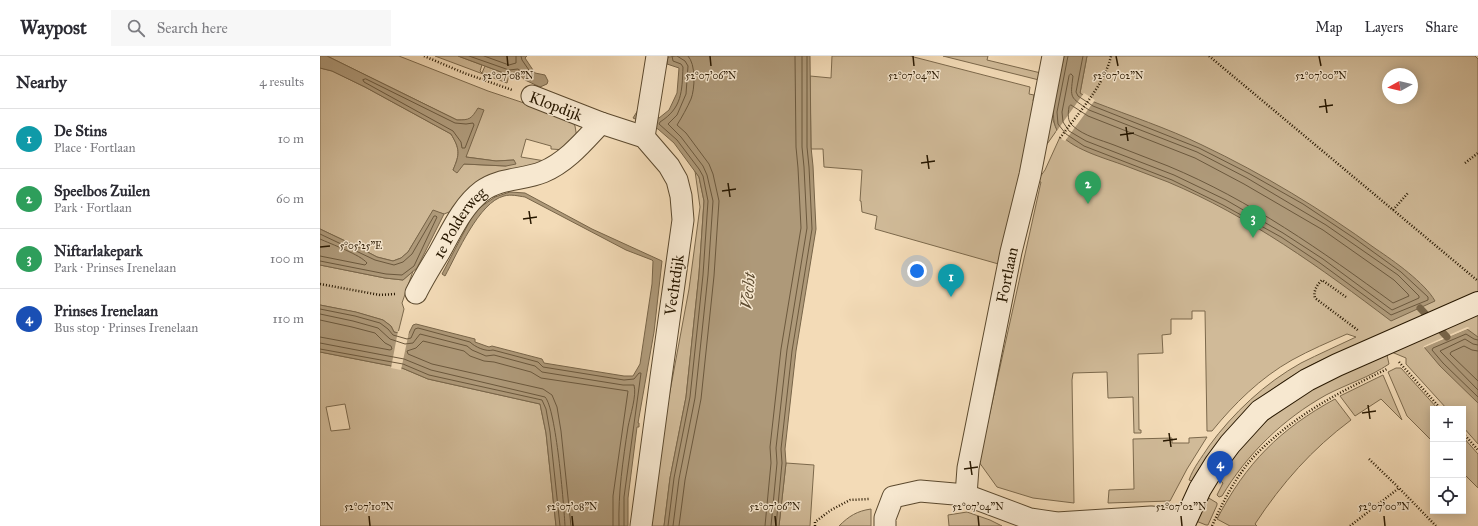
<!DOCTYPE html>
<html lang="en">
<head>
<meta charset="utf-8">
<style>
	body { margin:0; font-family:"IM FELL Great Primer",serif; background:#f7f7f7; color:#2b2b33 }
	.controls { position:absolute; right:12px; bottom:12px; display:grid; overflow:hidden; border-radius:0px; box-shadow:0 2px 10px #0003 }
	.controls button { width:36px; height:36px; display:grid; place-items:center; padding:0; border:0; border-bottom:1px solid #e1e1e2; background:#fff; color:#2b2b33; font:20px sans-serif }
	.compass { position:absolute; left:1062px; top:12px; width:36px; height:36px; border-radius:50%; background:#fff; box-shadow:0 2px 10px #0003; rotate:262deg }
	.you { position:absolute; left:597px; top:215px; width:14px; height:14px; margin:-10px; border:3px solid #fff; border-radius:50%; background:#1a73e8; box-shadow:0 0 0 6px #1a73e833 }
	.badge { display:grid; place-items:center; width:26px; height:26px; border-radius:50%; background:#8f2418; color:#fff; font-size:13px; font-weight:700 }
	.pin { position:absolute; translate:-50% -33px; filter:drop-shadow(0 1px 2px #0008) }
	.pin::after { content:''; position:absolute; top:21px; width:14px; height:12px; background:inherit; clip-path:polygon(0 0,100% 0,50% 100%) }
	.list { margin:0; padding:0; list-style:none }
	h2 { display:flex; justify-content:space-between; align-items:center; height:52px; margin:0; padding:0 16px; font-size:17px }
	h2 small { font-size:13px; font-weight:400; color:#7c7c81 }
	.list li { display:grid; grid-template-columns:26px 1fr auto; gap:12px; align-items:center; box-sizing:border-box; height:60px; padding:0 16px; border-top:1px solid #e1e1e2 }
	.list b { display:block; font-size:15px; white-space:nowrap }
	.list p { margin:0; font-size:13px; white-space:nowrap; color:#7c7c81 }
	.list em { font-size:13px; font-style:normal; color:#7c7c81 }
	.icon { flex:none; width:22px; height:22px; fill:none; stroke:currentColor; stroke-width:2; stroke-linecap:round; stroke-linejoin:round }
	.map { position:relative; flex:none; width:1158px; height:470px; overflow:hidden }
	header { display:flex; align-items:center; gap:24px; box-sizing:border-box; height:56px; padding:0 20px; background:#fff; border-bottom:1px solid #e1e1e2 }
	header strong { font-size:19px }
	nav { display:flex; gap:22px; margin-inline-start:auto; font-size:14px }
	.search { width:280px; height:36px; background:#f7f7f7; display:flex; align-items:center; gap:10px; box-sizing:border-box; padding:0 14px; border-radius:0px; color:#7c7c81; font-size:15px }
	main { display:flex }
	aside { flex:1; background:#fff }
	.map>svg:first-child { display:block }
	.green { fill:#d0ba98; stroke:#7c694c; fill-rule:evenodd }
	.water { fill:#ae9979; stroke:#786549 }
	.pier { fill:#f3dbb7 }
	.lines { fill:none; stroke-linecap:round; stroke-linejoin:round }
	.shore { stroke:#6b583d; stroke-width:1 }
	.stream { stroke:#786549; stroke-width:7 }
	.street-casing { stroke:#5b492e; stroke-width:23 }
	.secondary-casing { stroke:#281801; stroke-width:24 }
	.path { stroke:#281801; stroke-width:2.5; stroke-dasharray:1 2; stroke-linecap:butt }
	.street { stroke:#f7e8d0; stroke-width:21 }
	.secondary { stroke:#f7e8d0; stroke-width:22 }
	.ticks { fill:none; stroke:#281801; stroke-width:1.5 }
	.labels { text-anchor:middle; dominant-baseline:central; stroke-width:3; stroke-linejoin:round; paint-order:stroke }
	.street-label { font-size:16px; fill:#281801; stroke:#f7e8d0 }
	.water-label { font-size:17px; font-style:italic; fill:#5e4c31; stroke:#f7e8d0 }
	.ticks-label { font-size:10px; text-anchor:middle; fill:#281801; stroke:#f7e8d0; stroke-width:3; stroke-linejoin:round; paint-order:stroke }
</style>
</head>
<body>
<header>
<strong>Waypost</strong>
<div class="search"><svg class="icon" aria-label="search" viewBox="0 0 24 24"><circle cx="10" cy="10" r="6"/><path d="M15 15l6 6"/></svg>Search here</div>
<nav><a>Map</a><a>Layers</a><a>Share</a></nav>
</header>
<main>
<aside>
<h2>Nearby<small>4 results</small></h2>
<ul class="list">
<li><span class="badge" style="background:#0f9aa8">1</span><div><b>De Stins</b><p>Place · Fortlaan</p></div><em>10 m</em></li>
<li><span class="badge" style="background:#2e9e5b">2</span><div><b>Speelbos Zuilen</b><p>Park · Fortlaan</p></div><em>60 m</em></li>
<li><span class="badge" style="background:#2e9e5b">3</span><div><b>Niftarlakepark</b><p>Park · Prinses Irenelaan</p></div><em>100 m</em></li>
<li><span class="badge" style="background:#1a4fb4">4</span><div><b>Prinses Irenelaan</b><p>Bus stop · Prinses Irenelaan</p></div><em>110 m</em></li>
</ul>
</aside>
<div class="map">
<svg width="1158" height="470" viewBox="0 0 1158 470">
	<rect width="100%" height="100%" fill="#f3dbb7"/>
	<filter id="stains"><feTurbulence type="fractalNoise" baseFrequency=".005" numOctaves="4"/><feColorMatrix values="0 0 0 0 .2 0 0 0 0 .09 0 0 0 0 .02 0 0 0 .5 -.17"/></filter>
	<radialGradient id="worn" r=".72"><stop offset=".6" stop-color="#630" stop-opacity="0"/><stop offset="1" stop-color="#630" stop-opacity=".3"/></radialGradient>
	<path class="green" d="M7,0H79L168,35L210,49L253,66L255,70L257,82L246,94L231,93V90L206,83L201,101L231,106L137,153L124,158L113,155L88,196L81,202L73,205L57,201L40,192L0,173V12L12,15L45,31L131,78C140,93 140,98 133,114L144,108L186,110L194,104L176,105L146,101L152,62L147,64H137Z
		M115,0H138L162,9L160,15L162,17L165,10L189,19L187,27Z
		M512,0H590L710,31L709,38L714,39L713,45L719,46L682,209L555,173L557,160L542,156L541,145H540L542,114L504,111L503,93H491L490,20L511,22Z
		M623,0H668L667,4L725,18L723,25Z
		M739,0H744L733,55V64L737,74L725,91Z
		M767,0H1155L1158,3V388L1143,371V353H1127L1086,308V302L1045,285C1021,296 996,305 974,319C931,345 897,382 872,425L869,424C873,412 882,401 889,390C913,357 945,327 981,307C999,298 1017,290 1036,281L1027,278C1009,286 990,294 972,304C940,322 914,348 892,375H887L885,255H872V263H851V278L842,279L843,297L818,298L819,374H821V377H814L813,341L788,342L787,316L753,317L752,324L754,447L713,442L677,431L659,406L721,126L717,125L725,114L760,37ZM1068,18H1092V42H1068Z
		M375,115L379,121L384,145L379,218L366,341L350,422L344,470H329L335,416L369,233L380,151Z
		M0,209L65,222L83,224L93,215L82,247L84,253L78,277L74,276L71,270L63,264L35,256L0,249Z
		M0,296L82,312L108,323L220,348L226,377L236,470H0ZM25,348L30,373L11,375L6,351Z
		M1067,299L1069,308C1050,321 1027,328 1006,339C963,363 927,398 902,440L899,441L897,439L903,427L898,423C913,402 929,380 949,363C984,333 1026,317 1067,299Z
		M1076,312H1081L1118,353H1113V386L1087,360L1068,316Z
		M1063,319L1082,364L1061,343L1035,360L1020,340Z
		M1015,343L1031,364C992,393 962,427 935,468L937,470H910L897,463C926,407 960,373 1015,343Z
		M887,381L867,413L850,445L788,447L789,434L814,433L813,383L852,382V387H869V382Z
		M1143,381L1158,398V432L1143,417Z
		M466,407L494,409L490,470H459Z
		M887,441L897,447V449L888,469H886L876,465Z
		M551,453V470H519C529,460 537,455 551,453Z
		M647,456L670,464L682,470H629L628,459Z"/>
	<path class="water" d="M0,0H7L137,64C150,64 151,63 158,52L164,54L146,101L176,105L194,104L196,108L186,110L144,108L137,117L133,114C140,98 140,93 131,78L45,31L12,15L0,12Z
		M138,0H207L205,2L215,17L225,19L228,25L227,28L220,31L205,24L197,17L189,19Z
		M358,0H490L491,91L493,110L496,173L476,295L465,393L466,407L459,470H344L350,422L366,341L379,218L384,145L379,121L354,87L338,73L313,62L318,54L339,62L349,54L357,37L359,12L347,8L348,1Z
		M744,0H767L760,37L774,46C810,60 847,72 882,89C943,118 1001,153 1056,193C1074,205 1105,227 1115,245L1071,265C1001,212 929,160 848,126C834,121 820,115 806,110C785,102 749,93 737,74C727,58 741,18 744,0Z
		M190,136L205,137L272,173L342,205L334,276L318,367H319V371H317L308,442V470H236L226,377L220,348L108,323L82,312L0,296V249L36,256L63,264L71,270L74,276L88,279L93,269L96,268L155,283V286L169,291L172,290L222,303L224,307L304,320H313L320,308L332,228L333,205L332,204L306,194L205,141C198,140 191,138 184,140C159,146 137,198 125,220L122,218L153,159L162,150L175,141Z
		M113,154L124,158L97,212L83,224L65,222L0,209V173L40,192L57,201L73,205L81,202L88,196Z
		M1147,273L1158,281V347L1120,310L1104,291Z"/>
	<path class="pier" d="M764,37L775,44L745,85L741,83L736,76Z
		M1147,271L1150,272L1103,292L1104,290Z
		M78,275L87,277L89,276L81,314L71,312Z"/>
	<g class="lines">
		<path class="shore" d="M149,0L189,14L198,13L208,21L212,22L213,20L202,4L201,0
			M164,0L189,9L196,7V0
			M748,0L737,56L738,68L746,78L764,90L852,124L903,149L961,181L1000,207L1071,259L1108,244V241L1081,216L1034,182L983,148L930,118L879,92L773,50L758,40L756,36L763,0
			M751,18L753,20C750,43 750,41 769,54L877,96L927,122L1006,169L1078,219L1099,240V242L1072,254L1003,203L963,177L906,144L854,119L766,85L749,75L743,66L742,56L749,20Z
			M46,23L135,67L146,68L153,67L154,69L145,92H142L141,86L133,75L44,26L43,24Z
			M751,49L768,60L875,102L924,128L1003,174L1074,224L1088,238L1089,240L1073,247C1002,195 930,144 848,110C830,103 812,96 794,89C781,84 764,80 753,70C747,65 748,58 749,51Z
			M0,178L55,204L74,209L83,206L92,198L114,160H116L117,161L94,210L82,219L66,218L0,205
			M0,183C11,188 41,199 47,207L45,209L0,200
			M0,253L35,260L60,267L68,273L73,279L87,283L91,282L95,273L98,272L150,286C155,291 166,296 173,294L218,306L223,311L304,324L314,323L319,317H321L304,441V470
			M0,258L33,265L58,272L70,283L85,288L93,287L100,278L147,290L152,294L166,300L174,299L215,310L222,316L303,329H314C317,339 310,360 308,371C303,404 298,437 299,470
			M0,264L32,271L55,277L65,287L71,290L72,293L70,294L0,281
			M1158,284L1154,283L1146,278L1113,292L1112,294L1123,307L1158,341
			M0,287L84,303L111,314L225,341C236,352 244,450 245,470
			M1158,289L1153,288L1145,283L1122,294L1120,295L1158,334
			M0,293L83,308L109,319L222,344L226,353L230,376L240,470
			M1158,295L1152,294L1144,290L1131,296L1130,298L1158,325
			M251,470L241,375L237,351L232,339L223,333L112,308L88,298L87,295L96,292L103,285L144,295L150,300L164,305L174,306L211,316L221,322L308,335L293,440V470
			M348,470L354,422L370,341L383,219L388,145L383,120L379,113L357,84L339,68L340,66C362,52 362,36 363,11L361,8L353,5L352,0
			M353,470L359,423L375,342L388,219L393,145L387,119L383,110L361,81L348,68L357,59L366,38L368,10L365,5L357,0
			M359,470L365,424L381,343L394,220L399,145L393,118L389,108L366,77L357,69C362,61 367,52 371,43C375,33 376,8 368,0
			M445,470L451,407L450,391L461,293L481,172L478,112L476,91L475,0
			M451,470L457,407L456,392L467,294L487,172L484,111L482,91V0
			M456,470L462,407L461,393L472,295L492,173L489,111L487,91V0"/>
		<path class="stream" d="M1100,252L1127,281"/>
		<g class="street-casing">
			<g id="street">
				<path d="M212,40L281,67L324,81L349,110L357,124L361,140L363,164L341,321L321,470"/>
				<path d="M324,81L337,0"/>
				<path id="s1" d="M96,237C103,223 111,210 119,197C131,176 142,150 162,135C179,122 204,124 223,116C247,106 264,85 281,67"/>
				<path id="s2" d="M646,439L648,412L691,196L710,119L733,0"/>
				<path d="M565,470V462L573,441L600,435L646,439L710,463L737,467L831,461L865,465"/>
			</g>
		</g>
		<g class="secondary-casing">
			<path id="secondary" d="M863,470L880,433L896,407L910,388L940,355L987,324L1017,309L1158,247"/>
		</g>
		<path class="path" d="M104,0L144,17L192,34
			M889,0L1158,225
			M740,82C758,57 784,30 791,0
			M1145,107L1158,97
			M1073,154L1088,137
			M0,228L60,239L75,238
			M1026,241L1002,224C997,229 993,235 995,242L1039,275
			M1079,306L1121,353
			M1143,377L1158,394
			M1049,403L1079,432
			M495,470V466L511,454L530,444L549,443
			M892,470C901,450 910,432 923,414C930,404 939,395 948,387C984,354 1024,334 1067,313
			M1030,470L1079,432L1116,470"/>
		<use href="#street" class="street"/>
		<use href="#secondary" class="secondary"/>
	</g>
	<path class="ticks" d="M187,0L188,10M390,0L391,10M593,0L594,10M796,0L798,10M999,0L1001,10M1005,43L1007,57M999,51L1013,49M806,71L808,85M800,79L814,77M607,99L609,113M601,107L615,105M408,127L410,141M402,135L416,133M209,155L211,168M203,163L217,161M0,191L10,190M1048,349L1050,363M1042,357L1056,355M849,377L851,391M843,385L857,383M650,405L652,419M644,413L658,411M49,460L50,470M252,460L253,470M455,460L456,470M658,460L659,470M861,460L862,470M1064,460L1065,470"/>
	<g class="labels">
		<g class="street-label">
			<text transform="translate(236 50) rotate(21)">Klopdijk</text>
			<text stroke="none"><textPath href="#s1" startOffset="83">1e Polderweg</textPath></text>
			<text stroke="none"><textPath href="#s2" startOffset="224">Fortlaan</textPath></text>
			<text transform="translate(354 229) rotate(-82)">Vechtdijk</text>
		</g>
		<g class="water-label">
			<text transform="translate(428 235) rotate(-84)">Vecht</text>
		</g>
	</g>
	<g class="ticks-label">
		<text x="188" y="23">52°07'08"N</text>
		<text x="391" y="23">52°07'06"N</text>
		<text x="594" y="23">52°07'04"N</text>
		<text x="798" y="23">52°07'02"N</text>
		<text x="1001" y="23">52°07'00"N</text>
		<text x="41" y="193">5°05'25"E</text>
		<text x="49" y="454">52°07'10"N</text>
		<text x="252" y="454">52°07'08"N</text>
		<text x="455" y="454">52°07'06"N</text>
		<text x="658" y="454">52°07'04"N</text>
		<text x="861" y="454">52°07'02"N</text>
		<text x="1064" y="454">52°07'00"N</text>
	</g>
	<rect width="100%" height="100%" filter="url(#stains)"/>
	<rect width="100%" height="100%" fill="url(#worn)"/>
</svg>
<div class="controls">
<button>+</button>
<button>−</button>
<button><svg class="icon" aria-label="locate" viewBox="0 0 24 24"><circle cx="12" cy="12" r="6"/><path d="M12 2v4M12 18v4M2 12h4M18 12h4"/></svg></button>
</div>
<svg class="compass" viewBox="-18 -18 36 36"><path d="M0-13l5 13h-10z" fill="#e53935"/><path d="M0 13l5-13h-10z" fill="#7c7c81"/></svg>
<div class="you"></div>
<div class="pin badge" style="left:631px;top:241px;background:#0f9aa8">1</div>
<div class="pin badge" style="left:768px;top:148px;background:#2e9e5b">2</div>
<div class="pin badge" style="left:933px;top:182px;background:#2e9e5b">3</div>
<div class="pin badge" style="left:900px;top:428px;background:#1a4fb4">4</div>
</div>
</main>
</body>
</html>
